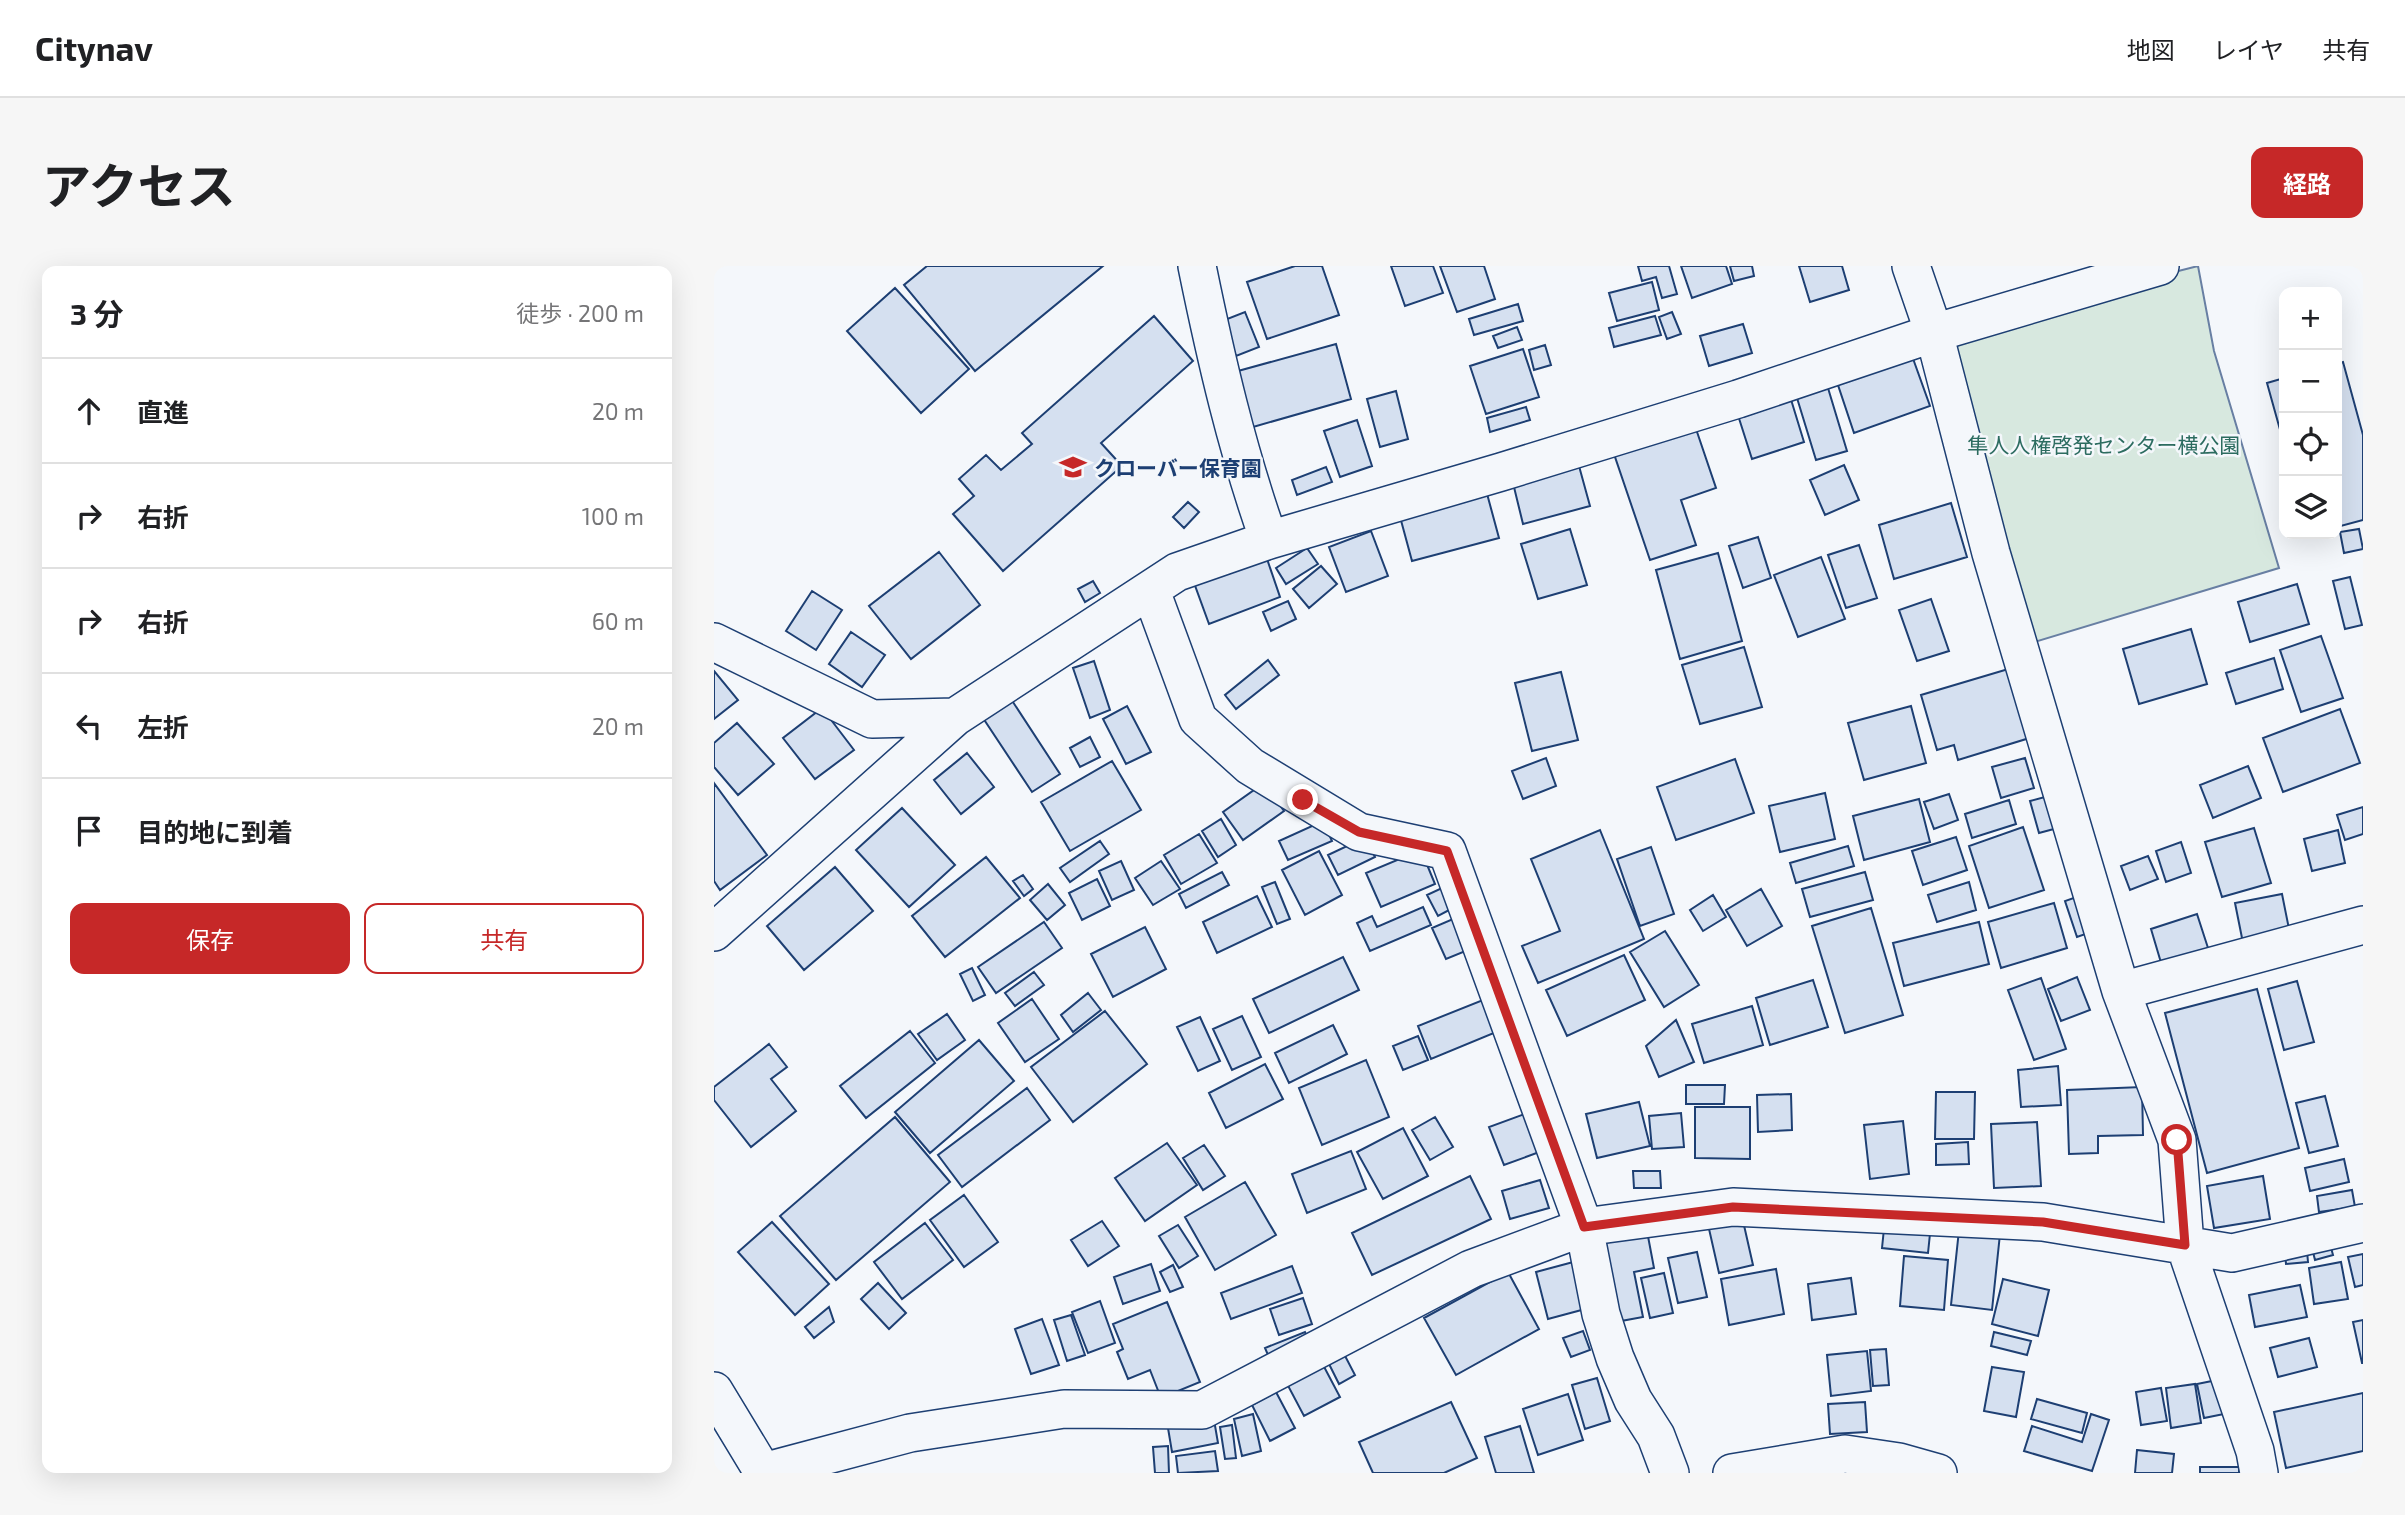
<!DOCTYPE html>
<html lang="ja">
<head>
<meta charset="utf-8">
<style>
	body { margin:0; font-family:"Exo 2","Noto Sans JP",sans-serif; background:#f6f6f6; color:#202124 }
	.controls { position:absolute; right:21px; top:21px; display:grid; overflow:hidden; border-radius:14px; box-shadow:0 7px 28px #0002 }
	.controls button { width:63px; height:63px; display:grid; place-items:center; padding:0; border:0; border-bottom:2px solid #e0e0e0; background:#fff; color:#202124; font:35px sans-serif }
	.stop { position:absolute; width:21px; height:21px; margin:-16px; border:5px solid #c62828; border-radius:50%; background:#fff }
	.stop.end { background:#c62828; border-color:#fff; box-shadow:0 2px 7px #0008 }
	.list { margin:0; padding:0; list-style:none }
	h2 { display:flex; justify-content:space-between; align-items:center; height:91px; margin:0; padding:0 28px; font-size:30px }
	h2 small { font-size:23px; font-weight:400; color:#757577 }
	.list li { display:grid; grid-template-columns:46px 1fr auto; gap:21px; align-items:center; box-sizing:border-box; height:105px; padding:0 28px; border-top:2px solid #e0e0e0 }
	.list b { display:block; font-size:26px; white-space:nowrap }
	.list em { font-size:23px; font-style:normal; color:#757577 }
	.actions { display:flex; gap:14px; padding:21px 28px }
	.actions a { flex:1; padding:16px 0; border:2px solid #c62828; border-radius:14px; text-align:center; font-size:24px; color:#c62828 }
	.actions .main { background:#c62828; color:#fff }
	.icon { flex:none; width:38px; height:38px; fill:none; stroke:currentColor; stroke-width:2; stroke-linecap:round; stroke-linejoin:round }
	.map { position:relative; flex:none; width:1649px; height:1207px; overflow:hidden; border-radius:14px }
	header { display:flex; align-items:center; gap:42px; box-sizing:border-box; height:98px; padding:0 35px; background:#fff; border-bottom:2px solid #e0e0e0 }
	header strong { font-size:33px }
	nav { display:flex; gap:38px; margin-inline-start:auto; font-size:24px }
	.intro { display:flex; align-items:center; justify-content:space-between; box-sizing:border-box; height:168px; padding:0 42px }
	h1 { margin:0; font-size:49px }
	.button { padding:18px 32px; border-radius:14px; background:#c62828; color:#fff; font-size:24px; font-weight:700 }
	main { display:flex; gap:42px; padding:0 42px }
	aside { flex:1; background:#fff; border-radius:14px; box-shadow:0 7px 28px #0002 }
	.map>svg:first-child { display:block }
	.green { fill:#d7e8df; stroke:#687fa3; stroke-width:2 }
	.building { fill:#d5e0f0; stroke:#1d3f73; stroke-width:2 }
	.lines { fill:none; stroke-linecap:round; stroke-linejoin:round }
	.minor-casing { stroke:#1d3f73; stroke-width:40 }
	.minor { stroke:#f4f7fb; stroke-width:37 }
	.route { stroke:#c62828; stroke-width:9 }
	.labels { text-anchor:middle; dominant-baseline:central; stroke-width:5; stroke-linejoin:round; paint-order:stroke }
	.park-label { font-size:21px; fill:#2c6c60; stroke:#f4f7fb }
	.poi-label { font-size:21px; font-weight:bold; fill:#1d3f73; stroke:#f4f7fb; text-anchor:start }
</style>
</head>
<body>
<header>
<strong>Citynav</strong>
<nav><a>地図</a><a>レイヤ</a><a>共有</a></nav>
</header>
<div class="intro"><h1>アクセス</h1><a class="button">経路</a></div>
<main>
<aside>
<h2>3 分<small>徒歩 · 200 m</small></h2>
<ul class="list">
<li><svg class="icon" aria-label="ahead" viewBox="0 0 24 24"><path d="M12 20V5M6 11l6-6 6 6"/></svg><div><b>直進</b></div><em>20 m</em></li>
<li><svg class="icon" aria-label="right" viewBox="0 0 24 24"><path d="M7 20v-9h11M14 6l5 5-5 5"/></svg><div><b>右折</b></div><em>100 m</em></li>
<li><svg class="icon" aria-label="right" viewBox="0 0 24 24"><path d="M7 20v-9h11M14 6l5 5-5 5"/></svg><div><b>右折</b></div><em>60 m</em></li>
<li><svg class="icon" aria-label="left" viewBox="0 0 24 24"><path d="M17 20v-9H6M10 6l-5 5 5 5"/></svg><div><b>左折</b></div><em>20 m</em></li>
<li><svg class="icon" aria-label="arrive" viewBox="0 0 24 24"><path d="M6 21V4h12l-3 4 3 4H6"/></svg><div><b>目的地に到着</b></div></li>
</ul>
<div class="actions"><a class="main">保存</a><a>共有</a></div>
</aside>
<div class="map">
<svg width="1649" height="1207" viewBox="0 0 1649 1207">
	<rect width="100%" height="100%" fill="#f4f7fb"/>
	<path class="green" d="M1484,0L1500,85L1565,302L1314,378L1220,67Z"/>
	<path class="building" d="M213,0H389L261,105L190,19Z
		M581,0H608L625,49L553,73L533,16Z
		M677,0H719L729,27L691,40Z
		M726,0H770L781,33L743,46Z
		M924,0H955L963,28L948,32L942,11L928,15Z
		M967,0H1012L1018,18L978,32Z
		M1016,0H1038L1040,10L1020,15Z
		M1085,0H1128L1135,24L1096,36Z
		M938,16L945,44L903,55L895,27Z
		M181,22L255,103L207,147L133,65Z
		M804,38L809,55L760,69L755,53Z
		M531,46L545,81L522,90L508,55Z
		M958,46L967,68L953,73L945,51Z
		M440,50L479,95L387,177L408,200L289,305L239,248L260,230L245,213L272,189L287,204L318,178L308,167Z
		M941,50L947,69L900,81L895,62Z
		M1029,58L1038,87L995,100L986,70Z
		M803,61L808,74L784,82L779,70Z
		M622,78L637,133L539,161L524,105Z
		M831,79L837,99L820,104L815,84Z
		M809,83L825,131L772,148L756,100Z
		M1197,87L1216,140L1140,167L1122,113Z
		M1629,96L1649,169V254L1623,261V98Z
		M1570,112V178L1553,117Z
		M1114,122L1133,185L1102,194L1083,132Z
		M682,125L694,173L666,181L653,133Z
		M1075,127L1090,176L1038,193L1022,143Z
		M812,141L816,154L776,166L773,152Z
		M643,154L658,200L626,211L610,165Z
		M980,157L1002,222L967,234L982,279L936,294L899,185Z
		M1130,199L1145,234L1111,249L1096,214Z
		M865,200L876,240L809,258L799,217Z
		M612,201L618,216L583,229L578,214Z
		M772,224L785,272L698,295L685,247Z
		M474,236L485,246L470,262L459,251Z
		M1237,237L1253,291L1180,313L1165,259Z
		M856,263L873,319L824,333L807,278Z
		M1645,263L1649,283L1630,287L1626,266Z
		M657,265L674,310L632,326L615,281Z
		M1044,271L1057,312L1029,322L1015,280Z
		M1145,279L1163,332L1132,342L1114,289Z
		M593,282L604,298L572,318L562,302Z
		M225,286L266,339L197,393L155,340Z
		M551,287L566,331L495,358L479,314Z
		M1004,287L1028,375L966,393L942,304Z
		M1107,291L1131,353L1084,371L1060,309Z
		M607,300L623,318L595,342L579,323Z
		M1636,311L1648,359L1631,363L1619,315Z
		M379,315L386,327L371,336L364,323Z
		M1583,318L1595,358L1536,376L1524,336Z
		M98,325L128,344L102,384L72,365Z
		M1217,333L1235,385L1203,395L1185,344Z
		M574,335L582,353L557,365L549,346Z
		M1477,363L1493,418L1425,438L1409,383Z
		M137,366L171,389L148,421L115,398Z
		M1607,370L1629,432L1587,446L1566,384Z
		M1030,381L1048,441L986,458L968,399Z
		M1560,392L1569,423L1522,438L1512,407Z
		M554,394L565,409L522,443L511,429Z
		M380,395L396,444L376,452L359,402Z
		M1301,401L1322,470L1244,494L1240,479L1223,484L1207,429Z
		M0,405L24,434L0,453Z
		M847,406L864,474L818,485L801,417Z
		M297,433L346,508L318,526L269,452Z
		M413,440L437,486L412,498L389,453Z
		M1197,440L1212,497L1150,514L1134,457Z
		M108,442L140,484L101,513L69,472Z
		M1626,443L1646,497L1569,526L1549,472Z
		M23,457L60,498L24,529L0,501V477Z
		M376,471L386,491L366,501L356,482Z
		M253,487L280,521L247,548L220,514Z
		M832,492L842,520L809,533L798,505Z
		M1311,492L1320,522L1287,532L1278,501Z
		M1021,493L1040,547L962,574L943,521Z
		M398,495L427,544L356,585L327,536Z
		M1534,500L1547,532L1499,552L1486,519Z
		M0,517L53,589L6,624L0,615Z
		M550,517L570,545L529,574L509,546Z
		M1111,527L1121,573L1066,586L1055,540Z
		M1235,528L1244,554L1220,563L1210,536Z
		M1342,528L1351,560L1325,567L1316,535Z
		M1205,533L1216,576L1150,594L1139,550Z
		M1295,534L1302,558L1258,572L1251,548Z
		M1649,541V568L1631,574L1623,549Z
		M188,542L241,599L195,641L142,584Z
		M507,553L522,579L504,591L488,565Z
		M609,555L618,575L574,594L565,575Z
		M1309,561L1330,624L1275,642L1255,580Z
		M1540,562L1557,617L1508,631L1491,576Z
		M886,564L930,673L824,717L808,680L846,665L817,593Z
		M1624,564L1631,597L1598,605L1590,573Z
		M485,568L503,597L467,618L450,589Z
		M652,571L661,591L624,609L614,589Z
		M1242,571L1253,604L1209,619L1198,585Z
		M386,575L395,588L356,616L346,602Z
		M1467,576L1477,607L1452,616L1442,585Z
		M1134,580L1140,600L1082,617L1076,597Z
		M937,581L960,648L926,660L903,593Z
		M707,584L721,618L667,641L652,607Z
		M605,585L628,629L591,649L568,604Z
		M1434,590L1444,613L1416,624L1407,600Z
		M272,591L306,632L231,691L198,650Z
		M407,595L420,624L398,634L385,605Z
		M447,595L466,623L439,639L421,612Z
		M121,601L159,645L90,704L53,660Z
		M508,606L515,619L472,642L465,628Z
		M1151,606L1159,634L1096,651L1088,623Z
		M309,609L319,623L310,630L299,615Z
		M383,613L396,640L368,654L355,627Z
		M561,616L576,653L563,658L548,621Z
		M1255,616L1262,644L1223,656L1214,629Z
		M334,618L351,639L333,654L316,634Z
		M728,622L739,642L724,650L713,629Z
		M1047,623L1068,660L1033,680L1012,644Z
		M1371,628L1383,664L1363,671L1351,635Z
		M1568,628L1576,668L1529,677L1521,637Z
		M999,629L1012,651L989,665L976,644Z
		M543,630L558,661L503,687L489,656Z
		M1340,637L1353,682L1287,702L1274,656Z
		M709,641L717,659L656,685L643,657L658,650L663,661Z
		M1157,642L1189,749L1131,767L1098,660Z
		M1483,648L1495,685L1448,700L1437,663Z
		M746,650L759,682L732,693L718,662Z
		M330,656L348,682L282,727L264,701Z
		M1265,656L1275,698L1190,720L1179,677Z
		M431,661L452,703L399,731L377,688Z
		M951,665L985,719L950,741L916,686Z
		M910,689L931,734L853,770L832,724Z
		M629,691L645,724L555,767L539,733Z
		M258,702L271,729L259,735L246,708Z
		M320,706L330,719L301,740L291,727Z
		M1363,711L1376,744L1347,755L1334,723Z
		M1327,712L1352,783L1320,794L1294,724Z
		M1099,714L1114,761L1056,779L1042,732Z
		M1583,715L1600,776L1570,784L1554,723Z
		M1543,723L1585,882L1493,907L1451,747Z
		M374,727L387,744L359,766L347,749Z
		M779,730L792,762L717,793L704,760Z
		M318,733L345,773L311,796L284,757Z
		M1038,740L1049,779L990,797L978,758Z
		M391,745L433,798L359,856L317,801Z
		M233,748L251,774L223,794L204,768Z
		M528,750L547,791L518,804L499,763Z
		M486,751L506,795L484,805L463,761Z
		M962,754L980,796L945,811L932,780Z
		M619,759L633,788L575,817L561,787Z
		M196,765L221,797L152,852L126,820Z
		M704,770L714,794L689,804L679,780Z
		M265,774L300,815L216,887L181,846Z
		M55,778L73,801L57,813L82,845L37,881L0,834V821Z
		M652,794L675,851L608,879L585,822Z
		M551,798L569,833L512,862L495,827Z
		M1344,800L1347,839L1307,841L1304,804Z
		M972,819H1011L1010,838H972Z
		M1428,821L1429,869L1384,870V887L1355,888L1353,824Z
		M313,822L336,854L248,921L224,889Z
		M1222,826H1261L1260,873H1221Z
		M1077,828L1078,864L1044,866L1043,829Z
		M1611,830L1624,880L1595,887L1582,837Z
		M925,836L936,880L883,892L872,848Z
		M981,841H1036V893L981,892Z
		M816,846L831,884L790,899L775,861Z
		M967,847L970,881L938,883L935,850Z
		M181,851L236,916L122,1014L66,950Z
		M721,851L739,881L716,894L698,864Z
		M1189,855L1195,908L1156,913L1150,859Z
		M1323,856L1327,920L1280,922L1277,858Z
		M689,862L714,910L669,933L643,886Z
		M1254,876L1255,898L1222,899V878Z
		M453,877L483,919L431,955L401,912Z
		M490,879L511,910L489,924L469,892Z
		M637,885L652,923L593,947L578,908Z
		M1630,893L1635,916L1596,925L1591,902Z
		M919,905H946L947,922H920Z
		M756,910L777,953L658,1009L638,967Z
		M1549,910L1556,953L1500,962L1493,920Z
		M826,914L835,942L796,953L788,925Z
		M531,916L562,969L501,1004L471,951Z
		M1638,924L1641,941L1605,946L1603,930Z
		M250,929L284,976L250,1001L216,954Z
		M1027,946L1039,999L1005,1007L993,954Z
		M1171,953L1217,958L1214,987L1168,982Z
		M388,955L405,980L374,1000L357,974Z
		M58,956L115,1018L81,1049L24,986Z
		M211,957L239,994L188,1033L160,996Z
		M464,959L484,990L465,1002L445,970Z
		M1245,964L1286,968L1278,1044L1237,1039Z
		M933,965L940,1002L920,1006L929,1051L907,1055L891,974Z
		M1616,978L1619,989L1601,994L1598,982Z
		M1593,985L1594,996L1572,998L1571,987Z
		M983,986L993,1031L964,1037L954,992Z
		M1649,988V1019L1641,1021L1634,991Z
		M1190,990L1234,994L1230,1044L1186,1040Z
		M863,995L875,1042L834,1053L822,1006Z
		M1627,996L1634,1033L1600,1038L1595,1002Z
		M437,998L446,1025L409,1038L400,1011Z
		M459,999L469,1021L456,1026L446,1006Z
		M578,1000L588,1027L517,1053L507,1027Z
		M1062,1003L1070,1048L1015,1059L1007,1013Z
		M794,1006L825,1063L742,1109L710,1052Z
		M950,1007L959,1047L936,1052L927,1012Z
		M1137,1012L1142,1048L1098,1054L1094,1018Z
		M1289,1013L1335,1024L1324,1070L1278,1058Z
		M164,1017L192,1047L175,1063L147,1033Z
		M1586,1019L1593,1051L1541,1061L1535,1029Z
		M589,1032L598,1058L565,1069L556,1043Z
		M386,1035L401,1077L374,1087L358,1046Z
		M453,1036L486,1116L447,1132L436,1104L414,1113L403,1086L409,1083L399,1058Z
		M115,1041L120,1056L100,1072L91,1061Z
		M357,1049L371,1089L353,1095L340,1054Z
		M328,1053L345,1099L317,1108L301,1063Z
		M1649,1054V1097H1648L1639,1056Z
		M869,1065L876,1084L857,1091L849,1072Z
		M591,1066L597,1081L557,1096L551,1082Z
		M1280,1066L1317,1075L1313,1089L1277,1080Z
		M1595,1072L1603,1101L1564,1111L1556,1082Z
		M1172,1083L1175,1119L1159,1120L1156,1084Z
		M1153,1085L1157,1125L1117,1130L1113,1089Z
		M629,1086L641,1109L625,1118L613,1094Z
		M607,1095L626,1131L590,1150L571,1114Z
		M1278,1101L1310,1106L1302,1151L1270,1145Z
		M883,1112L896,1155L871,1163L858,1119Z
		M1503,1114L1510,1148L1490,1152L1483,1118Z
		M1481,1118L1487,1157L1457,1162L1452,1122Z
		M1447,1122L1453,1155L1427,1159L1422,1126Z
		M562,1126L581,1162L556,1175L538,1139Z
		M1649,1127V1185L1572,1202L1560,1146Z
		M854,1128L869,1174L824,1189L809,1143Z
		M1323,1133L1373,1147L1368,1167L1317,1153Z
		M737,1136L763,1192L730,1207H659L645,1176Z
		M1151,1136L1153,1166L1116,1168L1114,1138Z
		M499,1148L504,1177L458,1186L453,1156Z
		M539,1148L547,1185L528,1190L520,1153Z
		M1377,1148L1395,1154L1378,1205L1310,1185L1318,1160L1368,1176Z
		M518,1159L522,1192L511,1193L506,1161Z
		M806,1160L820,1207H782L771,1171Z
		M454,1180L455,1207H441L439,1181Z
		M1423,1184L1460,1188L1458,1207H1421Z
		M501,1185L504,1205L464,1207L462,1190Z
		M1486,1201H1525V1207H1486Z"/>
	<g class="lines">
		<g class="minor-casing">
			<path id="minor" d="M483,0C502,93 523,184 555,274
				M1197,0L1220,67L1277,287L1407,725L1463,874L1471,979L1541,1185L1545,1207
				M437,325L484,453L536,500L645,566L733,585L870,961L887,1048L901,1092L919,1134L942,1170L956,1207
				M0,376L158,453L241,451
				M0,666L241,451L463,306L555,274L787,206L1024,133L1220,67L1446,0
				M1407,725L1649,659
				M0,1125L49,1206L196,1167L350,1143L488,1144L757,1003L870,961L1019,941L1329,956L1518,987L1649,957
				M1018,1207L1131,1188L1185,1196L1224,1207"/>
		</g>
		<use href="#minor" class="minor"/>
	</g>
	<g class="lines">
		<path class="route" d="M589,534L645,566L733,585L870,961L1019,941L1329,956L1471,979L1463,874"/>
	</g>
	<defs>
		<g id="school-bare" transform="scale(2.1)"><path d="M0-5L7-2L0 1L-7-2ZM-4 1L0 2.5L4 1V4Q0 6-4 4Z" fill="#c62828" stroke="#f4f7fb" stroke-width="2.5" paint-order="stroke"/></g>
	</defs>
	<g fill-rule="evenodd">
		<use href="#school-bare" x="359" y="201"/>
	</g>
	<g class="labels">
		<g class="park-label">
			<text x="1390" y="178">隼人人権啓発センター横公園</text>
		</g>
		<g class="poi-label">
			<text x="380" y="201">クローバー保育園</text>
		</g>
	</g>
</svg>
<div class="controls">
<button>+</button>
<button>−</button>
<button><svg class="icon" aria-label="locate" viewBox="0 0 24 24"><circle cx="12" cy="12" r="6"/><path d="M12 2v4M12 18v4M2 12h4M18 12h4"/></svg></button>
<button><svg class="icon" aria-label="layers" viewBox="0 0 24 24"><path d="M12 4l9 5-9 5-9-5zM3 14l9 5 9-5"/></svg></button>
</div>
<div class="stop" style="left:1463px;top:874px"></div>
<div class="stop end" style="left:589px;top:534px"></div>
</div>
</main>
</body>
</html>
